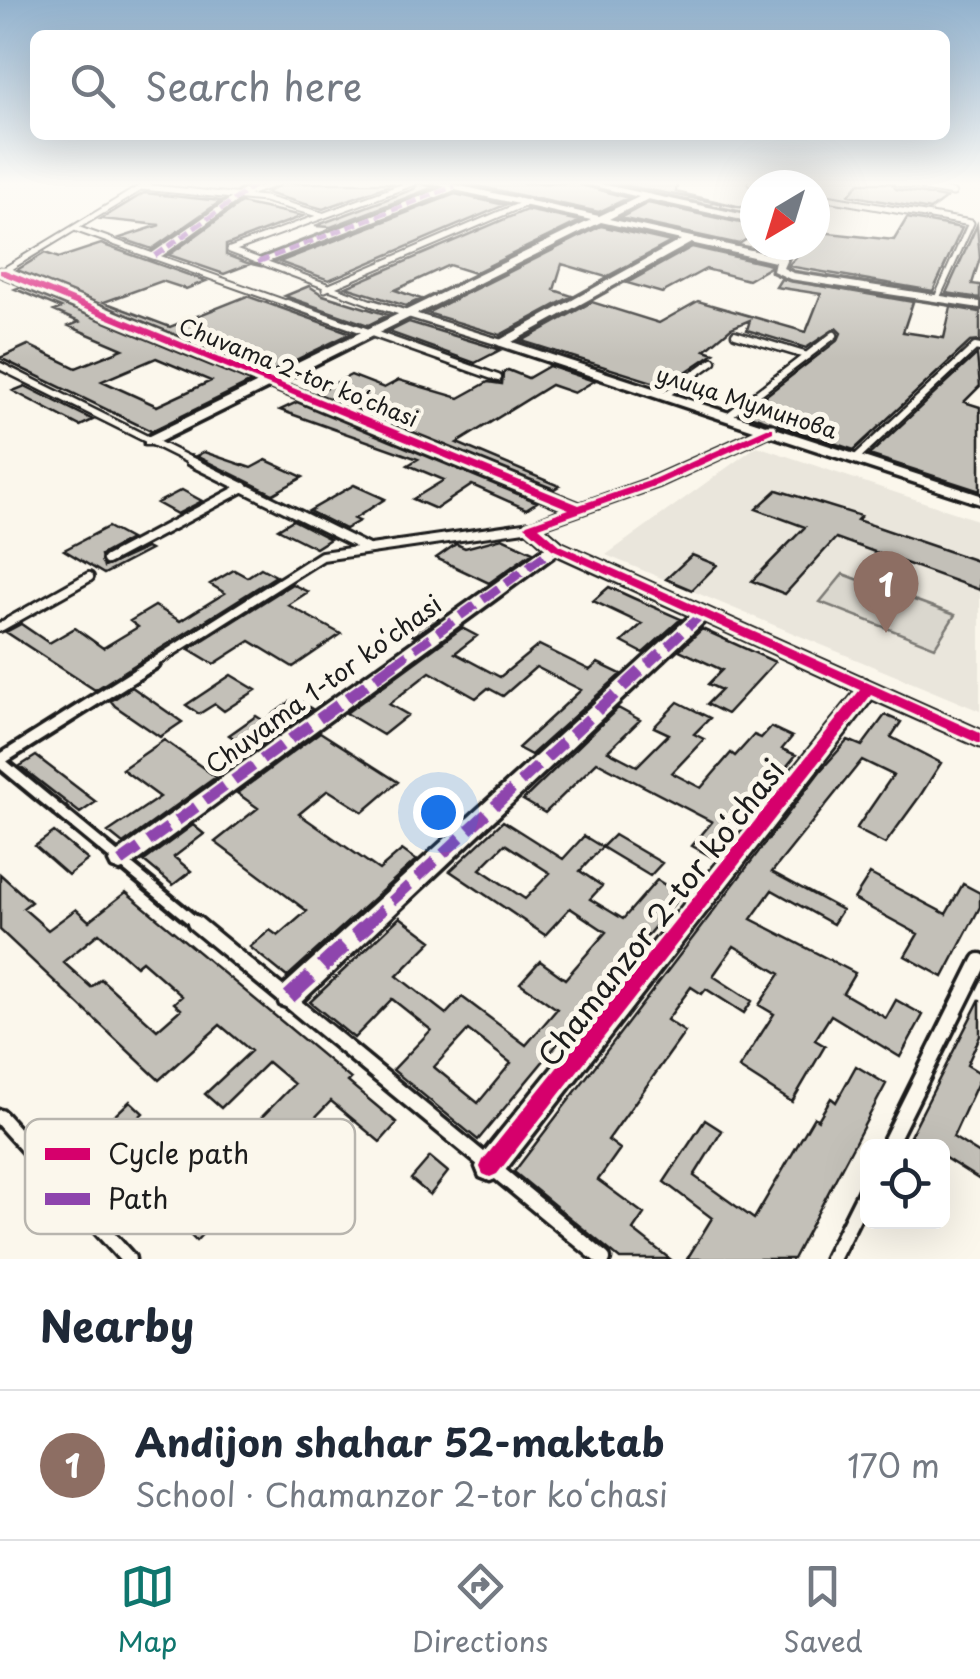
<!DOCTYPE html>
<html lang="en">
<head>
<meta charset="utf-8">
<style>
	body { margin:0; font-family:"Playpen Sans",sans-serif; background:#f2f2f3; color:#1f2937 }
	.controls { position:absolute; right:30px; bottom:30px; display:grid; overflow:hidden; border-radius:15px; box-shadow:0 10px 40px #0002 }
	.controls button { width:90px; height:90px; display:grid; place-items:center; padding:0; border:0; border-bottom:2px solid #e0e1e3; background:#fff; color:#1f2937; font:50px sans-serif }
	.compass { position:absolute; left:740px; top:170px; width:90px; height:90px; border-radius:50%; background:#fff; box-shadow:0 10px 40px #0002; rotate:218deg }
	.you { position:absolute; left:438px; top:812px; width:35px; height:35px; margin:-25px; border:8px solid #fff; border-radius:50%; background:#1a73e8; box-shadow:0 0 0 15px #1a73e833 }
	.badge { display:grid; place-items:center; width:65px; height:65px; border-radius:50%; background:#0f766e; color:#fff; font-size:32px; font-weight:700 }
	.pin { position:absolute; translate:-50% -82px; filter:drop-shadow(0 2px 5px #0008) }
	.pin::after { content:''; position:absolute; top:52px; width:35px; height:30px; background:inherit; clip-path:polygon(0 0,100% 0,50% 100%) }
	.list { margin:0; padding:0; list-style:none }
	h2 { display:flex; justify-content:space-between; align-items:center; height:130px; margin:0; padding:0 40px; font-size:42px }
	h2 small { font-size:32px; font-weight:400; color:#747a83 }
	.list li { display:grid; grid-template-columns:65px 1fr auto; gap:30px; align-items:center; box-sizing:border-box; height:150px; padding:0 40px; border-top:2px solid #e0e1e3 }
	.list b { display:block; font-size:38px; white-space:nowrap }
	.list p { margin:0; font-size:32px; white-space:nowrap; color:#747a83 }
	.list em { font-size:32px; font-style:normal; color:#747a83 }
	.icon { flex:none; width:55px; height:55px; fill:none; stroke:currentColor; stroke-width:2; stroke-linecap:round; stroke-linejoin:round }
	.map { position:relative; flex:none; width:980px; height:1259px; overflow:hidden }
	.search { position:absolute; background:#fff; box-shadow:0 10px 40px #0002; left:30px; right:30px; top:30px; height:110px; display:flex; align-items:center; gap:25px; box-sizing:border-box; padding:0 35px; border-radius:15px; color:#747a83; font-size:38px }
	.sheet { height:280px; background:#fff }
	nav { display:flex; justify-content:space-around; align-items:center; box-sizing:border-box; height:140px; border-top:2px solid #e0e1e3; background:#fff; font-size:28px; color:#747a83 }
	nav a { display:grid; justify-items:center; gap:5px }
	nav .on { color:#0f766e }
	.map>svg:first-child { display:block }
	.built { fill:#eae6dc }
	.green { fill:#dad7ce; stroke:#7b7a75; stroke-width:2.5 }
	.building { fill:#c3c0b8; stroke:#1c1c1c; stroke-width:2.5; fill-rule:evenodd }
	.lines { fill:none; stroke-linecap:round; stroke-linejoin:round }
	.lane-far4-casing { stroke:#1c1c1c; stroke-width:9 }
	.lane-far3-casing { stroke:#1c1c1c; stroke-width:11 }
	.lane-far2-casing { stroke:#1c1c1c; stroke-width:14 }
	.lane-far1-casing { stroke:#1c1c1c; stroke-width:18 }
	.lane-casing { stroke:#1c1c1c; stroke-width:21 }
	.street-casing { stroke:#1c1c1c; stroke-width:7 }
	.lane-far4 { stroke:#fbf7ec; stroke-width:5 }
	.lane-far3 { stroke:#fbf7ec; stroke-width:6 }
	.lane-far2 { stroke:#fbf7ec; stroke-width:8 }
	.lane-far1 { stroke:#fbf7ec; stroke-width:10 }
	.lane { stroke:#fbf7ec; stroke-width:14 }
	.street { fill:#fbf7ec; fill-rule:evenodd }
	.quiet-far3 { stroke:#8e44ad; stroke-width:5; stroke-dasharray:11 5; stroke-linecap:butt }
	.quiet-far2 { stroke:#8e44ad; stroke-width:9; stroke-dasharray:19 9; stroke-linecap:butt }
	.quiet-far1 { stroke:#8e44ad; stroke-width:11; stroke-dasharray:24 11; stroke-linecap:butt }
	.quiet { stroke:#8e44ad; stroke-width:15; stroke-dasharray:30 15; stroke-linecap:butt }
	.cycleway-casing { stroke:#fbf7ec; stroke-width:7 }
	.cycleway { fill:#d6006c; fill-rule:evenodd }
	.labels { text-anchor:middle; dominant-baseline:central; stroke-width:10; stroke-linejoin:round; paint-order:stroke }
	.far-street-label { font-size:22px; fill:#1c1c1c; stroke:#fbf7ec }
	.street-label { font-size:25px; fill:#1c1c1c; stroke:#fbf7ec }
	.near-street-label { font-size:30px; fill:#1c1c1c; stroke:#fbf7ec }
	.key { fill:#fbf7ec; stroke:#b8b5ae; stroke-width:2.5 }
	.key-label { font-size:28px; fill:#1c1c1c }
</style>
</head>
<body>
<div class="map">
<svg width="980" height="1259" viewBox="0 0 980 1259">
	<rect width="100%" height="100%" fill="#fbf7ec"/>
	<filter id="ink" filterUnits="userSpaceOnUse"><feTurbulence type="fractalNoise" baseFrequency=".01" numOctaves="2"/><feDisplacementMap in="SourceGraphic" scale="20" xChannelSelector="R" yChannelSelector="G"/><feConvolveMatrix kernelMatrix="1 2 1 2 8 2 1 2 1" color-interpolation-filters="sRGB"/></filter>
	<g filter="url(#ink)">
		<path class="built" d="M757,446L980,521V711L606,555Z"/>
		<path class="green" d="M843,574L955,615L935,647L820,602Z"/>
		<path class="building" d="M283,183H395L323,209L266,193Z
			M418,183L434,187L331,227L315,226L414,189Z
			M463,183H578L628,198L599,212Z
			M612,183H677L676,192L750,209Z
			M859,183H891L896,189L946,198L930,210L849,195Z
			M144,193L221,201L152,249L120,238L160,225L101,219Z
			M455,194L505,205L329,280L279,262Z
			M241,203L303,216L226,245V255L250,264L224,274L169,255Z
			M648,203L755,226V234L739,244L620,218Z
			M526,210L580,221L474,273L449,265L395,290L421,299L406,306L346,287Z
			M907,218L962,228L933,291L788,266L803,249L815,245L820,232L894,240Z
			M977,225L980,258L972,284L980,285V298L946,293Z
			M601,226L671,242L606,277L562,264L554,290L572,296L500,335L427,313Z
			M101,244L206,281L186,289L162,281L104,302L170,327L247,296L351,333L269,373L17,270L45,253L59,258Z
			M692,247L771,265L770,267L748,280L706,269L662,293L627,283Z
			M781,279L913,302L903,332L944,338L951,307L980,312V341L970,342L854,450L743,413L838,340L841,333L836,328L806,348L747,330L750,320L731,328L705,350L714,353L665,386L522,341L592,302L659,323L698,301L806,332L821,294L776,287Z
			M309,286L323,295L388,315L368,325L285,296Z
			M20,287L251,382L151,431L0,358L28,345L76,368L123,349L69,326L79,322L54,311L61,308L15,289ZM156,358L211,381L157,406L102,381Z
			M409,322L498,349L500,350L475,363L389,332Z
			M977,354L980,386L964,402L980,407V491L869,455Z
			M549,366L594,381L574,393L551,385L457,443L559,486L554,489L316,393L351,375L384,388L399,380L459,398L488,382L502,384L503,373L508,370L528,378Z
			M25,386L93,420L80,426L13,391Z
			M297,402L537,502L526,509L472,485L436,509L413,499L444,480L408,465L418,459L280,410Z
			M204,452L251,468L266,460L303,477L273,494L196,456Z
			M354,485L385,499L354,519L359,521L345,529L309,511Z
			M182,490L202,501L177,514L157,503Z
			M777,490L861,516L857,520L980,562V590L836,538L785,594L752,581L805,527L756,509Z
			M293,520L330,539L316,548L278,529Z
			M108,527L130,539L101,555L104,567L146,548L150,550L104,574L64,550Z
			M502,538L533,552L489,583L436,558L456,544L465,548Z
			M692,555L717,565L692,590L666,579Z
			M261,568L276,576L95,690L6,632L21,624L49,643L75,628L103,648L138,627L130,621L155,606L180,621L225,593L210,584L234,570L247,577Z
			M292,584L308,592L288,605L341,634L293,667L250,641L214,664L189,649Z
			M609,587L633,598L681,619L643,653L622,642L642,624L593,601Z
			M419,608L439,619L414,636L402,630L412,623L404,619Z
			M462,628L477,636L455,653L500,677L539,645L590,670L598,663L621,674L531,755L518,748L581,690L536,667L503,696L488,688L476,698L430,672L389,704L408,715L383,735L346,713Z
			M702,629L775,662L727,714L707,704L721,690L708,684L722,670L679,650Z
			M231,675L256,690L224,711L215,704L199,714L186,705Z
			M132,687L182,722L160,737L115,706L111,701Z
			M295,698L312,709L253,751L229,735L256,716L264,721Z
			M678,702L710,718L694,734L704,739L672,773L701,788L731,753L735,756L754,735L761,738L771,727L792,737L782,749L796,755L712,857L692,846L712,822L597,762L545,813L523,800L618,708L640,720L608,751L637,766L669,734L654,727Z
			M885,715L901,722L891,737L941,763L920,796L885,844L856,829L893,775L862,760L772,872L842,910L833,924L772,890L751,919L855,973L843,993L886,1018L896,1000L923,1015L900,1057L831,1015L815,1040L825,1046L792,1102L739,1068L774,1014L759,1005L780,974L734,946L713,976L752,1001L744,1013L706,989L702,994L691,987L667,1020L685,1032L608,1140L620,1149L598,1180L644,1214L633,1230L670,1259H620L514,1172L821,770L848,740L862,746Z
			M320,732L398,782L363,812L328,790L299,814L379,870L402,850L416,860L287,977L250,947L270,930L278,936L307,911L215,842L258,808L237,793Z
			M164,740L216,777L123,844L108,832L160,797L122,769Z
			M36,756L96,802L80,813L20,766Z
			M503,821L563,859L584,836L602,847L580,871L602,886L590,899L623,919L657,880L681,895L478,1140L393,1070L431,1030L392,999L354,1038L310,1002L400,917L432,941L397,976L446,1014L462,997L526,1045L557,1009L520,983L540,961L565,979L606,932L570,908L545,935L450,871ZM505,844L550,873L525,899L480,869ZM468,1030L511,1063L478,1103L434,1067Z
			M193,825L204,834L174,857L191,871L173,885L144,861Z
			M54,832L88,860L68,875L35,846Z
			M614,835L662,863L650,876L602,847Z
			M0,874L31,902L23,908L48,930L76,909L89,921L126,892L351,1079L348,1082L397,1123L380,1142L331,1101L261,1174L245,1159L271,1133L258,1121L294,1084L268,1062L221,1108L205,1094L251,1051L220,1025L159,1080L0,930ZM99,933L136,966L142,961L182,996L174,1003L181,1009L157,1030L101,979L91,987L63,962Z
			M870,874L946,914L963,884L980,893V907L943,977L905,956L918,934L854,899Z
			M980,999V1036L967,1065L980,1073V1078L953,1137L980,1154V1180L942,1156V1146H905Z
			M856,1066L886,1084L793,1259H687L712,1218L664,1182L705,1120L722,1131L694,1176L754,1219L814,1117L818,1120L831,1098L836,1102Z
			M130,1101L143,1113L129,1127L222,1213L196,1241L92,1137Z
			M430,1157L448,1172L430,1195L411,1179Z"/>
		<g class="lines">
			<g class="lane-far4-casing">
				<path id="lane-far4" d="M751,183L763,185
					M897,183L953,193
					M142,187L264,199L322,215
					M242,195L277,183
					M815,196L971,223L937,298
					M77,229L294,306
					M0,273L147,184
					M325,289L528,202
					M380,306L230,250L412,183"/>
			</g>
			<g class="lane-far3-casing">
				<path id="lane-far3" d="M287,303L498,378
					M372,303L502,343
					M735,334L808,356
					M0,366L195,463
					M665,395L713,361
					M728,416L834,335
					M856,458L975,347L980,348"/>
			</g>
			<g class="lane-far2-casing">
				<path id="lane-far2" d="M190,461L366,548
					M107,560L244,487
					M0,627L89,577
					M150,665L322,556L531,526"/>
			</g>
			<g class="lane-far1-casing">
				<path id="lane-far1" d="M0,760L154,663
					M0,762L198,925"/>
			</g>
			<g class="lane-casing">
				<path id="lane" d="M195,923L603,1259
					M0,1117L128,1259
					M888,1146L980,961
					M832,1259L868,1187"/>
			</g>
			<g class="street-casing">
				<path id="street" d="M253,183H262L159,258H151V254Z
					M433,183H447L599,216L639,197L582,183H596L755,217V223L648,199L609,219L778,256L783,245H793L783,268L793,273L980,302V308L790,279L773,271L775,262L691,243L512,342L980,495V504L769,435L658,486L542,527L562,544L980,731V746L872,698L500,1177L490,1181L480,1177L476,1167L480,1157L857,691L705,621L298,1005L289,1008L280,1005L277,997L280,989L691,615L557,554L128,868L120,871L112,868L109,862L112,856L546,547L523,526L565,509L270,387L155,444H145V438L260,382L0,275V269L6,270L269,377L591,220L455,190L262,264L253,262L445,187ZM601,222L681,240L498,341V345L757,431L648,480L580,504L280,382Z"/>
			</g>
			<use href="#lane-far4" class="lane-far4"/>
			<use href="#lane-far3" class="lane-far3"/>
			<use href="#lane-far2" class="lane-far2"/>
			<use href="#lane-far1" class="lane-far1"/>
			<use href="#lane" class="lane"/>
			<use href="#street" class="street"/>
			<path class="quiet-far3" d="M155,256L258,183
				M258,262L455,186"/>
			<path class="quiet-far2" d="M392,665L556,547
				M647,665L702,614"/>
			<path class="quiet-far1" d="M120,862L396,663
				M366,925L649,663"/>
			<path class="quiet" d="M289,997L369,923"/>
			<g class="cycleway-casing">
				<path id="cycleway" d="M0,270H5L579,505L649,481L767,428H773V432L657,485L539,527L560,545L980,733V744L871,695L497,1174L490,1177L483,1174L480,1167L483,1160L860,690L552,549L525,526L527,524L569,509L0,274Z"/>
			</g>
			<use href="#cycleway" class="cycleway"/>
		</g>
	</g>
	<linearGradient id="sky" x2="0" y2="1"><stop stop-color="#91b1cd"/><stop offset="0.51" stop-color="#fdfbf6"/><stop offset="1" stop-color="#fdfbf6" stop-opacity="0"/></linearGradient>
	<rect width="980" height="359" fill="url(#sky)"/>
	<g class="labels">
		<g class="far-street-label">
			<text transform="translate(299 371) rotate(22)">Chuvama 2-tor koʻchasi</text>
			<text transform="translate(747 401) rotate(18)">улица Муминова</text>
		</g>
		<g class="street-label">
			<text transform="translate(323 684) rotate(-36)">Chuvama 1-tor koʻchasi</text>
		</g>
		<g class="near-street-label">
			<text transform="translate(660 912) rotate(-52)">Chamanzor 2-tor koʻchasi</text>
		</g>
	</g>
	<rect x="25" y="1119" width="330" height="115" rx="15" class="key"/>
	<rect x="45" y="1148" width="45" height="12" fill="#d6006c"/>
	<rect x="45" y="1193" width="45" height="12" fill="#8e44ad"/>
	<g class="key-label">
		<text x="108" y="1164">Cycle path</text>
		<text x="108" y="1209">Path</text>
	</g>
</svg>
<div class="controls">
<button><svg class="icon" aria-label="locate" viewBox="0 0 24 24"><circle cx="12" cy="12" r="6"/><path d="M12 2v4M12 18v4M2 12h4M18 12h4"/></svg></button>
</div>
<svg class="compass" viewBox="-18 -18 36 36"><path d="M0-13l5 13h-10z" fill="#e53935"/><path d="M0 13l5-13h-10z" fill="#747a83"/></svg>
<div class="you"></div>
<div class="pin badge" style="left:886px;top:633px;background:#8d6e63">1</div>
<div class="search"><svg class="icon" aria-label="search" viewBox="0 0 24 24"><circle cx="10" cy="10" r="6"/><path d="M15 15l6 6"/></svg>Search here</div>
</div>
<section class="sheet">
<h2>Nearby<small></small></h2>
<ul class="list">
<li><span class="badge" style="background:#8d6e63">1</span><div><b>Andijon shahar 52-maktab</b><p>School · Chamanzor 2-tor koʻchasi</p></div><em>170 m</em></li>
</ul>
</section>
<nav>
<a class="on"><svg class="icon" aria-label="map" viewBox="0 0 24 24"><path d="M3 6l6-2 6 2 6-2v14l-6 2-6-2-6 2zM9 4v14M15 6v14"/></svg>Map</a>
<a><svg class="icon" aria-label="directions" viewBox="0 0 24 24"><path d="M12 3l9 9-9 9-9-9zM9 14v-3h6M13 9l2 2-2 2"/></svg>Directions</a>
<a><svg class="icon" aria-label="saved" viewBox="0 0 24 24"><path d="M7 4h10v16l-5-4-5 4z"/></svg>Saved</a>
</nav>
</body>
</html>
